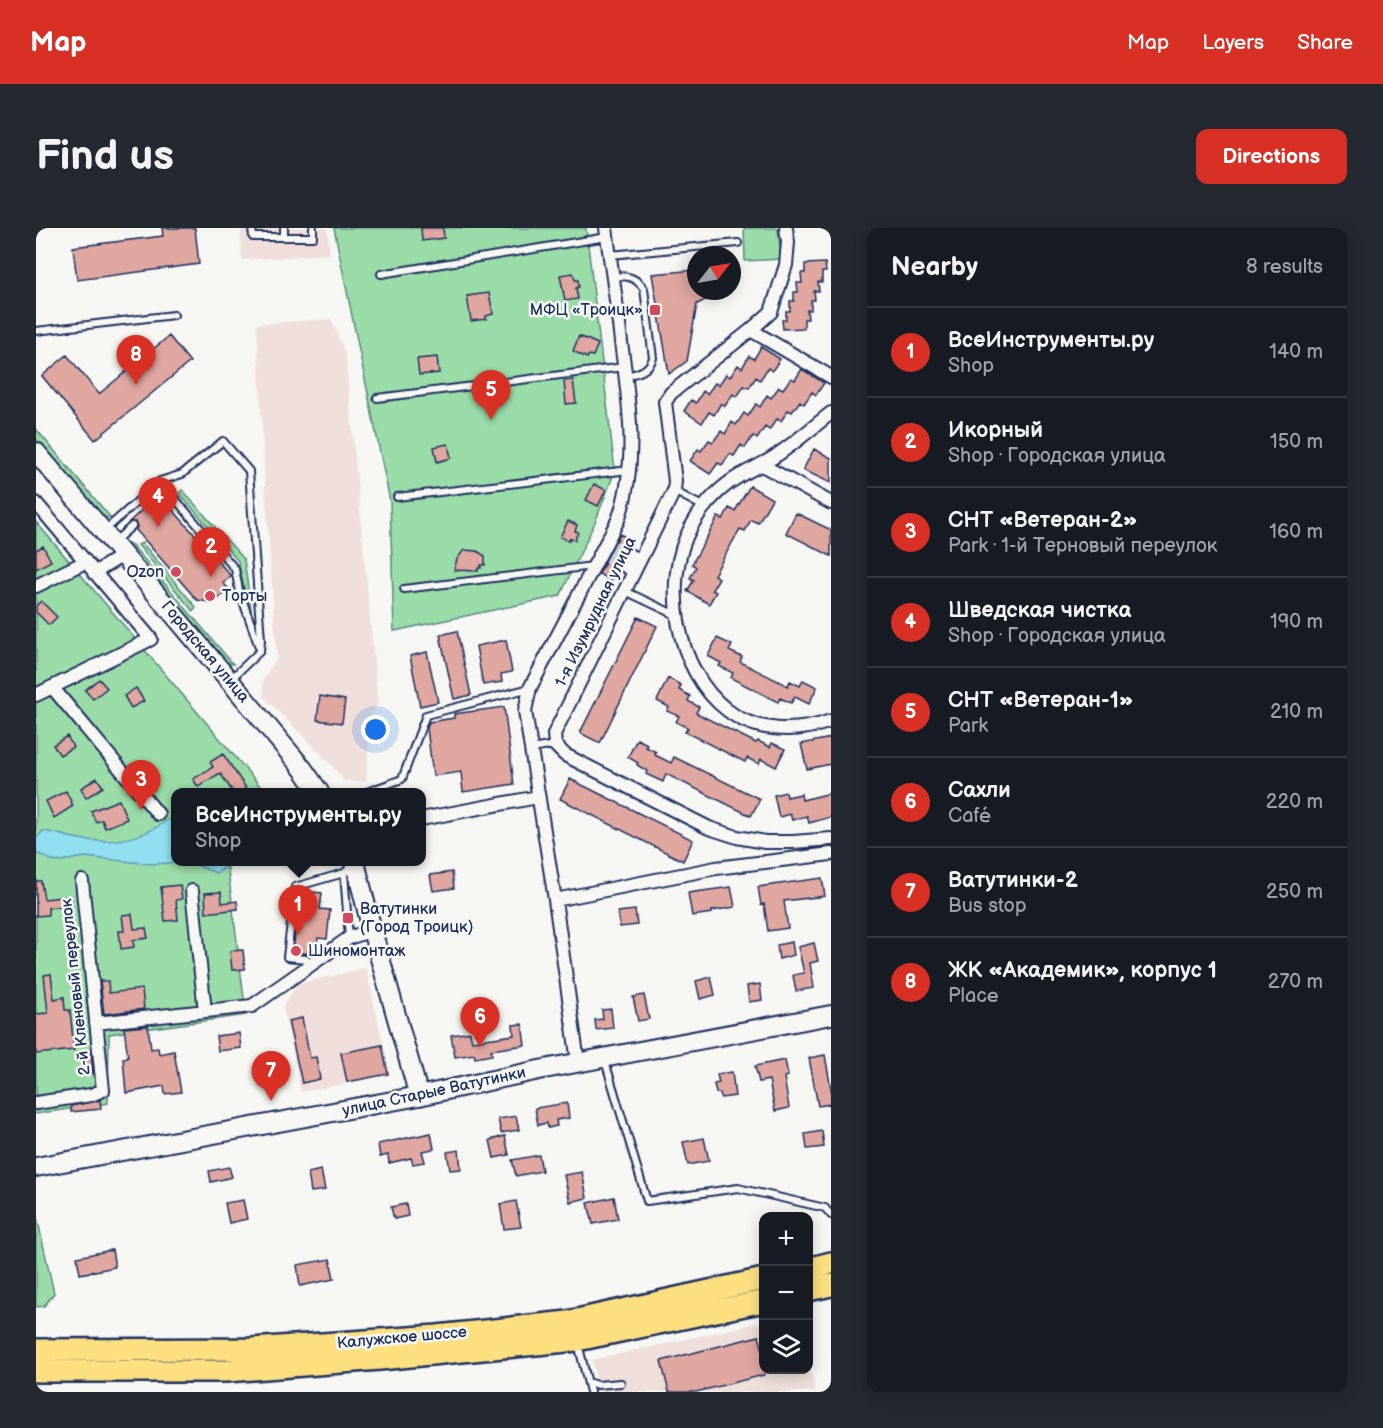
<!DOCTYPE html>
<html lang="en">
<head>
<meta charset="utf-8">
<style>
	body { margin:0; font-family:"Balsamiq Sans",sans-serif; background:#242831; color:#f1f3f6 }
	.controls { position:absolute; right:18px; bottom:18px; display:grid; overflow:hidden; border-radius:12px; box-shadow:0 3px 15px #0003 }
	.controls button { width:54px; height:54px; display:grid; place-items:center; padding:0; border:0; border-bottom:2px solid #363941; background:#171b24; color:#f1f3f6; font:30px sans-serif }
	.compass { position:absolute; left:651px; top:18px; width:54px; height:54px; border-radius:50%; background:#171b24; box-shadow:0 3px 15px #0003; rotate:59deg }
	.you { position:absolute; left:340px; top:502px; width:21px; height:21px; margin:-15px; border:4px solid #fff; border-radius:50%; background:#1a73e8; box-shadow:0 0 0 9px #1a73e833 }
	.badge { display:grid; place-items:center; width:39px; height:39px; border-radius:50%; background:#d93025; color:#fff; font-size:20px; font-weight:700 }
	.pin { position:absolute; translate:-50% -50px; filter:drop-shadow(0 2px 3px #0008) }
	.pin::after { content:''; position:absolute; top:32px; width:21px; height:18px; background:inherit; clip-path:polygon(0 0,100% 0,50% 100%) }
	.popup { position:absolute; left:135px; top:560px; width:255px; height:78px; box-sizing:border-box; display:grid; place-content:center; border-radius:12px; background:#171b24; filter:drop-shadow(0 2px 4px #0005); font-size:20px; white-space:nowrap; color:#9ea1a6 }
	.popup b { font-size:22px; color:#f1f3f6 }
	.popup::after { content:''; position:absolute; left:50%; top:100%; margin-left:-12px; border:12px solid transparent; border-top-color:#171b24 }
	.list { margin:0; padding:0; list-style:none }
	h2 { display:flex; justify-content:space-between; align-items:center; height:78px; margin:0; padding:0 24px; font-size:26px }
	h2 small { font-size:20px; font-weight:400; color:#9ea1a6 }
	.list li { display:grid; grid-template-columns:39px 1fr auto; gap:18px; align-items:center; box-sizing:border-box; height:90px; padding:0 24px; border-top:2px solid #363941 }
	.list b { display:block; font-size:22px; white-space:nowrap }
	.list p { margin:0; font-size:20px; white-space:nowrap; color:#9ea1a6 }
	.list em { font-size:20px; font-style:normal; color:#9ea1a6 }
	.icon { flex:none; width:33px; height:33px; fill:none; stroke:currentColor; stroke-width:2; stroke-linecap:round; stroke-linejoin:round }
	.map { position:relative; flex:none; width:795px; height:1164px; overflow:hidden; border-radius:12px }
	header { display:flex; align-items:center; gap:36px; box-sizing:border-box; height:84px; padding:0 30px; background:#d93025; color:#fff }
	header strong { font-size:28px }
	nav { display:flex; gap:33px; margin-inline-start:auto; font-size:21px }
	.intro { display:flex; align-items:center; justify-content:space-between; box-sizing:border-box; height:144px; padding:0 36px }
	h1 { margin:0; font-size:42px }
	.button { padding:15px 27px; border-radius:12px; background:#d93025; color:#fff; font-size:21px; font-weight:700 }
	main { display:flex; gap:36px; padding:0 36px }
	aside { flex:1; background:#171b24; border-radius:12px; box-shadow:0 3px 15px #0003 }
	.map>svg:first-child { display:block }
	.built { fill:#efded9 }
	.green { fill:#9adca7; stroke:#5a8682; stroke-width:1.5 }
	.water { fill:#90deef; stroke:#6198b5; stroke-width:1.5 }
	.building { fill:#e0a6a0; stroke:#1b2f5e; stroke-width:1.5 }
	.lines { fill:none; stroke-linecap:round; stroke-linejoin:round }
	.minor-tunnel { stroke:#caced4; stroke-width:12; stroke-dasharray:12 6; stroke-linecap:butt }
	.service-casing { stroke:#1b2f5e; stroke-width:10 }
	.minor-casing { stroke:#1b2f5e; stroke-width:16 }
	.secondary-casing { stroke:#1b2f5e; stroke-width:22 }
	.trunk-casing { stroke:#1b2f5e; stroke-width:26 }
	.service { stroke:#f6f6f2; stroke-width:6 }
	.minor { stroke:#f6f6f2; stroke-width:12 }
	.secondary { stroke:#f6f6f2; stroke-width:18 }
	.trunk { stroke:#fce080; stroke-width:21 }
	.poi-dot { fill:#d1495b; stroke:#f6f6f2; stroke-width:2 }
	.labels { text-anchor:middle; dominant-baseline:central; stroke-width:5; stroke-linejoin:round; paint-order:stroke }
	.poi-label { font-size:16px; fill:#1b2f5e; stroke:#f6f6f2; text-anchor:start }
	.street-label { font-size:16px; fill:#1b2f5e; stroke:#f6f6f2 }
</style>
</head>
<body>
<header>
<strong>Map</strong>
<nav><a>Map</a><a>Layers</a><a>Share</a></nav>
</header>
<div class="intro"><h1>Find us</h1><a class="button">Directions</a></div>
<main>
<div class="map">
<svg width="795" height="1164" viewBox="0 0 795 1164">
	<rect width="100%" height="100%" fill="#f6f6f2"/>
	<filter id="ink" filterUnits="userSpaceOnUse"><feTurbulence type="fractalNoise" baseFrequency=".0167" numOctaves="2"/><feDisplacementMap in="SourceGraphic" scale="12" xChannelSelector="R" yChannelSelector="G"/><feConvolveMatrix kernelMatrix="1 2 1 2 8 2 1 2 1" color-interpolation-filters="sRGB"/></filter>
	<g filter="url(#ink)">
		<path class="built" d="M205,0H291L294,26L206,32Z
			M295,91L309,125L342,476L335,486L330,554L308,553L292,533L228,469L227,453L241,430L229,257L221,96Z
			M330,740L354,847L265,864L247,778L262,756Z
			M727,1094L728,1142H772L773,1137L780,1164H564L556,1132Z"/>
		<path class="green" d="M298,0H550L579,243L559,294L524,368L358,403L354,273Z
			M708,0H742L745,31L709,33Z
			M0,201L75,290L66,289L0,211Z
			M146,262L208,331L218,403L202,333L143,265Z
			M0,294L229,564H139V634H191L210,787L73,806L72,875L0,886Z
			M106,315L160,379L157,383L102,317Z
			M92,316L96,317L197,436L188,434L92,321Z
			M0,985L18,1065L8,1078L0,1079Z"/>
		<path class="water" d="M133,591L139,593V634H192L191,639L180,645L153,634L116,636L49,629L20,634L0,625V610L7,603C16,604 25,607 34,609C69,617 104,613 133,591Z"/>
		<path class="building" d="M126,0H159L163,36L41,52L37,19L127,8Z
			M385,0H407L408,10L386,13Z
			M789,35L790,44H786V54H782L783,63H778L779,72H775V82H771L772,91H768V100L747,101L746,92H750V83H754V73H758V64H762L761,55H766L765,45H769V36Z
			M660,42V63H688L661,76L651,133L633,146L616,46Z
			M537,45L539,52H542L543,59L540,60L542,71L529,73L524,47Z
			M453,65L457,86L450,88V91L435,93L431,68Z
			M133,108L154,134L59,212L6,148L31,127L63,166Z
			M543,108L562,116L557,128L553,127L551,130L537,123Z
			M725,119L744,131L736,143L732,140L724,152L720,149L713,160L708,158L701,169L697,166L689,178L685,175L678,187L673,184L666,195L648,183L655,172L660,175L667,163L671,166L679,155L683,157L690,146L694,149L702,137L706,140L713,128L718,131Z
			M401,129L403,145L383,147L381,131Z
			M766,141L788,155L780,167L776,164L768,176L764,173L756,184L752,182L745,193L741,191L733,202L729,199L721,211L717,208L709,220L705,217L698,228L694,226L686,237L682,235L674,246L654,233L662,221L665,223L673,212L677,214L685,203L689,206L696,194L700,197L708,185L712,188L720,176L724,179L731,167L735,170L743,159L747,161L755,150L759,152Z
			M537,152L540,175L530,176L528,153Z
			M412,216L415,230L401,234L398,219Z
			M778,221L795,230V255L767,242Z
			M558,256L570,262L562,278L550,272Z
			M714,258L736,271L722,295L715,292L709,303L704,301L678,347L683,350L676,362L680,364L673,376L651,363L658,352L654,350L660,339L656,336L682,289L687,291L693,280L699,283Z
			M123,266L195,348L187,355L193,361L183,370L173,374L161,372L100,302L101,298L99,294H93Z
			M760,285L795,302V328L750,305Z
			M532,293L541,297L539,303L542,304L539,312L534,310L533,313L524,309Z
			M584,306L596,313L594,318H586L583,321L582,327L577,331V339L580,342L575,353L563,346Z
			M7,318L15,333L0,341V322Z
			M428,322L441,323L449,328V337H445V340H442V343L418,342L421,331Z
			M5,373L21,389L13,397L0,384V378Z
			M602,389L621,398L564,515L544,505Z
			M421,403L435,467L418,471L404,407Z
			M681,410L696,417L693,423L706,429L704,434L752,458L754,453L764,458L767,452L781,459L773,476L759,469L755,475L744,470L742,474L695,450L697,445L683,438L685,435L672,428Z
			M470,412L476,444L465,446L466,454L447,457L440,418Z
			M391,424L402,474L384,478L374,428Z
			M632,450L645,457L643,462L654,468L652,473L663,479L660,485L720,515L722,513L734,519L736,515L749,521L740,539L725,531L723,536L711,530L709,534L649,504L652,500L640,494L643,488L631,483L633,479L621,473Z
			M63,451L71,460L57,471L49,462Z
			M100,460L108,473L95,480L88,468Z
			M284,468L309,472L306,495L281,492Z
			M468,479L478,556L427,564L425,544L397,548L391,500L393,494L418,490V486Z
			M31,508L37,519L24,527L17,517Z
			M795,510V536L771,541L765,516Z
			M601,511L611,516L610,519L620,524L619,527L635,535L638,529L724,571L715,588L630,546L627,554L610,546L611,543L601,537L602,535L592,529Z
			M187,526L210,560L204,564H197L184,545L162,559L157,551L177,539L174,534Z
			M61,550L67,559L50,570L45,560Z
			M534,551L657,612L647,633L524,571Z
			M30,563L37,578L18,590L10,573Z
			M750,564L751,569L765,566L766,572L795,565V589L773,595L771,588L756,592L754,586L743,589L738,567Z
			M83,572L91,591L69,600L66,592L60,594L55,583Z
			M416,644L418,660L397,663L394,647Z
			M786,650L789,668L748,673L752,700L732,703L728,676L725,677L722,659Z
			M0,653H5L8,671L35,668L36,677L12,680V687L0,688Z
			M144,657L146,671L140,672L142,692L129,693L125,659Z
			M695,659L699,679L676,683V685L656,688L652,665Z
			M264,663L286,665L284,681L294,682L291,711L282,710L280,723L276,726L257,724Z
			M185,664L186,675L201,673L202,681L170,685L169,665Z
			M599,682L601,697L584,699L582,684Z
			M96,686L98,701L110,700L112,710L97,712L98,719L85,721L83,703H88L86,687Z
			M756,714L758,727L743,731L741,717Z
			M778,715L782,733L774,735L778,760L760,763L757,747L768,745L762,719Z
			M207,722L209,741L196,742L194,723Z
			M15,746L18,771L28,769L29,782H34L38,822L0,826V786L12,785L8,747Z
			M675,749L679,767L664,771L660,753Z
			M64,753H72L73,765L106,761L108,781L68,786Z
			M724,756L726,772L713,774L711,758Z
			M608,767L613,791L602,793L597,769Z
			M575,781L577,800L560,802L559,792L567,791L566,782Z
			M266,790L274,830L280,829L284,851L266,855L252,793Z
			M486,796L489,817L455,822L456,827L439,830L438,826L419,829L415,807L434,804L436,813L478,807L477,797Z
			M112,798L115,821L122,820L123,826L138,823L145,864L129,866L128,858L90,865L87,830L92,829L88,800Z
			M203,805L205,820L182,823L180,808Z
			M346,817L352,846L311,854L305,825Z
			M55,824L57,845L48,846L46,825Z
			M789,827L795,861V876L782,878L773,830Z
			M749,832L752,848L748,849L753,880L739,883L733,852L723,854L719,838Z
			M696,844L699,868L685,870L684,865H680L678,856L683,855L681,846Z
			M64,872L65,881L35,884V878Z
			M531,875L533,890L520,892L521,898L512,900L511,895L502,897L499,880Z
			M480,888L483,902L465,905L462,891Z
			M786,903L788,919L771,921L769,906Z
			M395,905L398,921L386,923L389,934L377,936L375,930L353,935L352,927L344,929L342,916Z
			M469,908L473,927L458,930L454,912Z
			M668,910L673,933L652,937L647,914Z
			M423,922L425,941L414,942L411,924Z
			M503,927L506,943L480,948L476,932Z
			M193,939L196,949L175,954L173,943Z
			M285,942L289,962L275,964L272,945Z
			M546,944L551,970L534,974L528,947Z
			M578,969L582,991L557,996L552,975Z
			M207,972L211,991L193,995L189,975Z
			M480,973L485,999L468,1001L464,976Z
			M370,976L372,988L358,991L355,979Z
			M76,1022L79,1039L44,1046L41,1029Z
			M294,1031L298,1051L264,1058L261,1037Z
			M723,1108L728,1126V1147L660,1164H633L625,1133Z"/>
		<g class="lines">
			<path class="minor-tunnel" d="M577,319L590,325
				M572,329L584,335"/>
			<g class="service-casing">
				<path id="service" d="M216,0L217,9H248V0
					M248,9H277V0
					M574,27L702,15
					M345,46L571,9
					M577,49C591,47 600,49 608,61L617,130C612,143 603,145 590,148
					M0,103L138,87
					M341,170L588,139
					M124,253L199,341L203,362L223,419
					M638,263L668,279
					M361,269L593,242
					M68,303L124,253L146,246L187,213L213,243L225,412L224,423L196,450
					M79,313L96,298
					M368,361L557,338
					M589,363L640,387
					M495,521L519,517
					M331,564L366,551L390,487L494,460
					M308,645L313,710
					M273,737L270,731L251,729L259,659L308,645L317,637
					M569,833L611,973L702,960L789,980L795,987
					M542,1115L554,1164
					M552,1154L561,1157L585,1155"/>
			</g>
			<g class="minor-casing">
				<path id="minor" d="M715,102L735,84L750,37L752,14L750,0
					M795,149L715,102L635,165L629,174L639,253L638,263L518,506L519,517L529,527L673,600L701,609L729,614H757L795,611
					M795,185C777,199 760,214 741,227C730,235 717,240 705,247C684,259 667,277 655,299C625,354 640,443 691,482C720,505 761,505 795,493
					M726,237L795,275
					M0,275L115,411L0,467
					M590,325L603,333
					M584,335L598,343
					M58,345L87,327
					M0,358L49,334
					M16,459L122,586
					M385,591L502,569
					M156,663L169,783
					M519,672L680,640L795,626
					M60,795L216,778L313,710L336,702
					M542,834L519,672L489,483L494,460L582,292C603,235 593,174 585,114C581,76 575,38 570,0
					M0,875L55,867L67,862L46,653"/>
			</g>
			<g class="secondary-casing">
				<path id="secondary" d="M0,224L193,452L267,541L283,564
					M319,634L336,702L383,868
					M0,939L383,868L503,842L795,787"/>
			</g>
			<g class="trunk-casing">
				<path id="trunk" d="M772,1041L795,1035
					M772,1062L795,1057
					M0,1122L215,1121L401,1108L532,1094L728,1051
					M0,1143H190L344,1131L541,1112L728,1073"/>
			</g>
			<use href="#service" class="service"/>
			<use href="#minor" class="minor"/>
			<use href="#secondary" class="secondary"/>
			<use href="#trunk" class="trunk"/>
		</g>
	</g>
	<g class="poi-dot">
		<rect x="613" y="76" width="12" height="12" rx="3"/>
		<circle cx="140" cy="344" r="6"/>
		<circle cx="174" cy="368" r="6"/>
		<rect x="306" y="684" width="12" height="12" rx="3"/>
		<circle cx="260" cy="723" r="6"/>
	</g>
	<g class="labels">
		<g class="poi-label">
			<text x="607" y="82" text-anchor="end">МФЦ «Троицк»</text>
			<text x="128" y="344" text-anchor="end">Ozon</text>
			<text x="186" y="368">Торты</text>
			<text x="324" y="681">Ватутинки<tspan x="324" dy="18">(Город Троицк)</tspan></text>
			<text x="272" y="723">Шиномонтаж</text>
		</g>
		<g class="street-label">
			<text transform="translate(560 384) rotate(-64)">1-я Изумрудная улица</text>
			<text transform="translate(169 424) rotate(50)">Городская улица</text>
			<text transform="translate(40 759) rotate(-96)">2-й Кленовый переулок</text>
			<text transform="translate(398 864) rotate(-12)">улица Старые Ватутинки</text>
			<text transform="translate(366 1110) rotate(-5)">Калужское шоссе</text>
		</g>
	</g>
</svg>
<div class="controls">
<button>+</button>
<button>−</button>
<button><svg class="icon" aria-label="layers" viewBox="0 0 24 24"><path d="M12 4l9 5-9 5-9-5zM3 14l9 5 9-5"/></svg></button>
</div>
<svg class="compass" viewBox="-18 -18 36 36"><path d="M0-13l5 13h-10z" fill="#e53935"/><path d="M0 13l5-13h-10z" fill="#9ea1a6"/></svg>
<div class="you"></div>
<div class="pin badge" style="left:262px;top:707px">1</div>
<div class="popup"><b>ВсеИнструменты.ру</b>Shop</div>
<div class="pin badge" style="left:175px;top:349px">2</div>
<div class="pin badge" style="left:105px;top:582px">3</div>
<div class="pin badge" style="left:122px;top:299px">4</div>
<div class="pin badge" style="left:455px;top:192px">5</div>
<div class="pin badge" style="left:444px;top:819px">6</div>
<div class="pin badge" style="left:235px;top:873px">7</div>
<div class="pin badge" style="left:100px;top:157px">8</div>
</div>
<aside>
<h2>Nearby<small>8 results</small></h2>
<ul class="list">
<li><span class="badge">1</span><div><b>ВсеИнструменты.ру</b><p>Shop</p></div><em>140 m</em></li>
<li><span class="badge">2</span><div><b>Икорный</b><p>Shop · Городская улица</p></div><em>150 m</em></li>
<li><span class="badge">3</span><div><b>СНТ «Ветеран-2»</b><p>Park · 1-й Терновый переулок</p></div><em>160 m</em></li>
<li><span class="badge">4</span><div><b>Шведская чистка</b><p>Shop · Городская улица</p></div><em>190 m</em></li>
<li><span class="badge">5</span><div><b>СНТ «Ветеран-1»</b><p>Park</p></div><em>210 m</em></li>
<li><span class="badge">6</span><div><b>Сахли</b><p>Café</p></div><em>220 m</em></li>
<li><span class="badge">7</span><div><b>Ватутинки-2</b><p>Bus stop</p></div><em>250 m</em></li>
<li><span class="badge">8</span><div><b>ЖК «Академик», корпус 1</b><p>Place</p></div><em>270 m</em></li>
</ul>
</aside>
</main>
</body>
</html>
